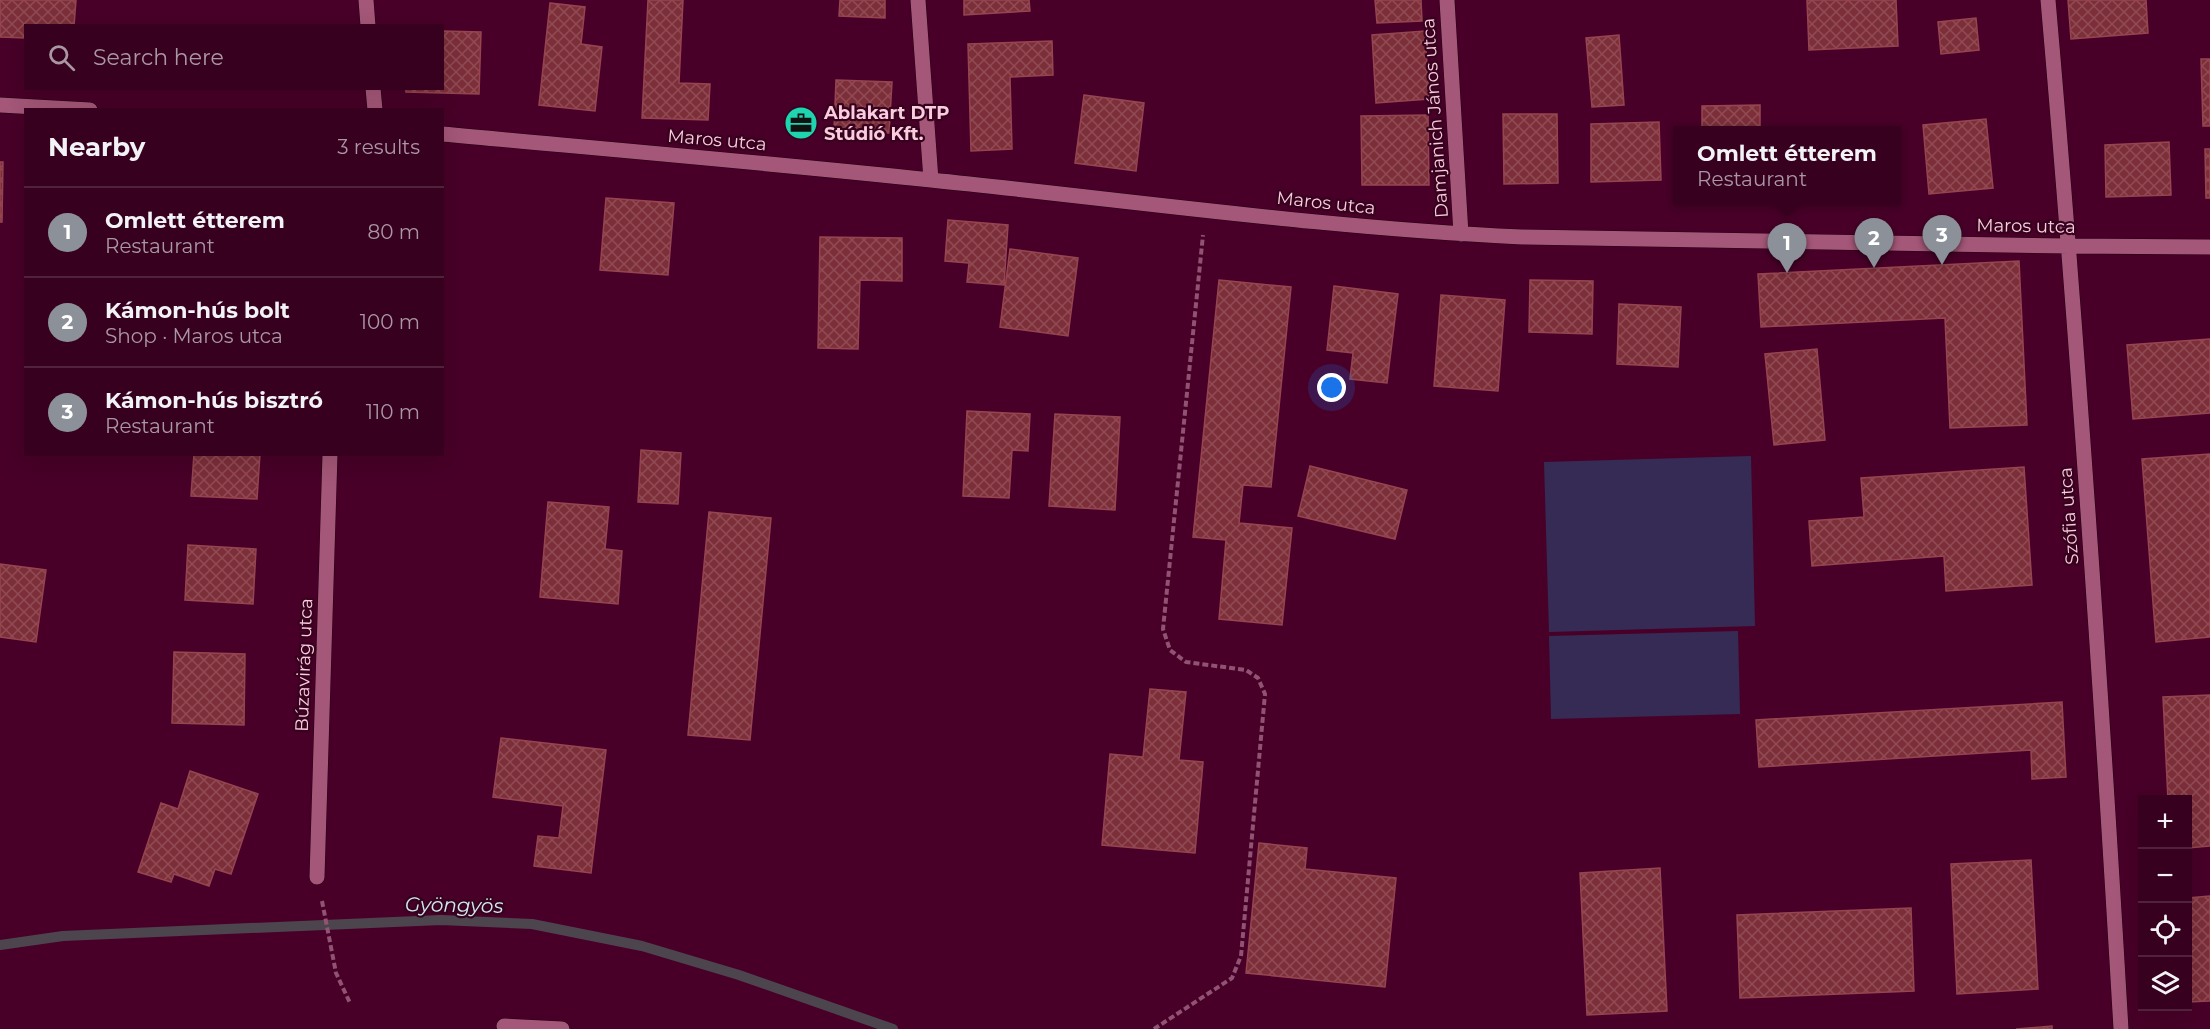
<!DOCTYPE html>
<html lang="en">
<head>
<meta charset="utf-8">
<style>
	body { margin:0; font-family:Montserrat,sans-serif; background:#3d0a27; color:#f1f3f6 }
	.controls { position:absolute; right:18px; bottom:18px; display:grid; overflow:hidden; border-radius:0px; box-shadow:0 6px 24px #0002 }
	.controls button { width:54px; height:54px; display:grid; place-items:center; padding:0; border:0; border-bottom:2px solid #50223c; background:#36001e; color:#f1f3f6; font:30px sans-serif }
	.you { position:absolute; left:1332px; top:388px; width:21px; height:21px; margin:-15px; border:4px solid #fff; border-radius:50%; background:#1a73e8; box-shadow:0 0 0 9px #1a73e833 }
	.badge { display:grid; place-items:center; width:39px; height:39px; border-radius:50%; background:#8c9099; color:#fff; font-size:20px; font-weight:700 }
	.pin { position:absolute; translate:-50% -50px; filter:drop-shadow(0 2px 3px #0008) }
	.pin::after { content:''; position:absolute; top:32px; width:21px; height:18px; background:inherit; clip-path:polygon(0 0,100% 0,50% 100%) }
	.popup { position:absolute; left:1673px; top:126px; width:228px; height:78px; box-sizing:border-box; display:grid; place-content:center; border-radius:0px; background:#36001e; filter:drop-shadow(0 2px 4px #0005); font-size:20px; white-space:nowrap; color:#aa97a4 }
	.popup b { font-size:22px; color:#f1f3f6 }
	.popup::after { content:''; position:absolute; left:50%; top:100%; margin-left:-12px; border:12px solid transparent; border-top-color:#36001e }
	.list { margin:0; padding:0; list-style:none }
	h2 { display:flex; justify-content:space-between; align-items:center; height:78px; margin:0; padding:0 24px; font-size:26px }
	h2 small { font-size:20px; font-weight:400; color:#aa97a4 }
	.list li { display:grid; grid-template-columns:39px 1fr auto; gap:18px; align-items:center; box-sizing:border-box; height:90px; padding:0 24px; border-top:2px solid #50223c }
	.list b { display:block; font-size:22px; white-space:nowrap }
	.list p { margin:0; font-size:20px; white-space:nowrap; color:#aa97a4 }
	.list em { font-size:20px; font-style:normal; color:#aa97a4 }
	.icon { flex:none; width:33px; height:33px; fill:none; stroke:currentColor; stroke-width:2; stroke-linecap:round; stroke-linejoin:round }
	.map { position:relative; flex:none; width:2210px; height:1029px; overflow:hidden }
	.search { position:absolute; background:#36001e; box-shadow:0 6px 24px #0002; left:24px; top:24px; width:420px; height:66px; display:flex; align-items:center; gap:15px; box-sizing:border-box; padding:0 21px; border-radius:0px; color:#aa97a4; font-size:22px }
	.panel { position:absolute; background:#36001e; box-shadow:0 6px 24px #0002; left:24px; top:108px; width:420px; height:348px; border-radius:0px }
	.map>svg:first-child { display:block }
	.green { fill:#362b54 }
	.lines { fill:none; stroke-linecap:round; stroke-linejoin:round }
	.stream { stroke:#4d454e; stroke-width:10 }
	.building { fill:url(#building-cross-hatch); stroke:#964550; stroke-width:1.5 }
	.minor-casing { stroke:#20000f; stroke-width:16 }
	.path { stroke:#905372; stroke-width:4; stroke-dasharray:6 3; stroke-linecap:butt }
	.minor { stroke:#a45778; stroke-width:15 }
	.labels { text-anchor:middle; dominant-baseline:central; stroke-width:4.5; stroke-linejoin:round; paint-order:stroke }
	.poi-label { font-size:18px; font-weight:bold; fill:#facdde; stroke:#36021d; text-anchor:start }
	.street-label { font-size:18px; fill:#facdde; stroke:#36021d }
	.water-label { font-size:20px; font-style:italic; fill:#d3e8f4; stroke:#36021d }
</style>
</head>
<body>
<div class="map">
<svg width="2210" height="1029" viewBox="0 0 2210 1029">
	<defs>
		<pattern id="building-cross-hatch" width="8" height="8" patternUnits="userSpaceOnUse" patternTransform="scale(1.5)"><rect width="8" height="8" fill="#7c2e39"/><path d="M0 0l8 8M0 8l8-8" fill="none" stroke="#904b55"/></pattern>
	</defs>
	<rect width="100%" height="100%" fill="#480028"/>
	<path class="green" d="M1751,456L1755,626L1549,632L1544,462Z
		M1738,631L1740,714L1551,719L1549,636Z"/>
	<g class="lines">
		<path class="stream" d="M0,945L63,936L441,920L532,924L642,946L739,975L893,1029"/>
	</g>
	<path class="building" d="M0,0H76L74,26H26V38L0,37Z
		M648,0H683L679,83L710,84L708,120L642,118Z
		M840,0H885V18L839,16Z
		M964,0H1029L1030,11L964,15Z
		M1375,0H1421L1422,21L1377,23Z
		M1807,0H1896L1898,46L1809,50Z
		M2068,0H2146L2148,33L2071,39Z
		M550,3L585,7L581,44L602,47L595,111L539,105Z
		M1976,18L1979,50L1941,54L1938,22Z
		M442,31L481,32L479,94L406,92V88H442Z
		M1425,31L1429,99L1376,103L1372,35Z
		M1619,35L1624,105L1592,107L1586,38Z
		M1052,41L1053,75L1010,77L1012,149L971,151L968,44Z
		M2201,59H2210V126H2203Z
		M836,80L892,82L889,133L834,131Z
		M1084,95L1144,103L1136,171L1075,163Z
		M1760,105V130H1702V106Z
		M1503,114H1557L1558,183L1504,184Z
		M1428,115L1429,185H1362L1361,116Z
		M1986,119L1993,188L1929,194L1923,125Z
		M1659,122L1661,180L1591,182V124Z
		M2169,142L2171,195L2106,197L2105,145Z
		M2205,149H2210V198H2206Z
		M0,162H3L2,222H0Z
		M606,198L674,203L668,275L600,270Z
		M948,220L1008,225L1004,285L967,282L969,263L945,261Z
		M820,237L902,238V281L860,280L858,349L818,348Z
		M1010,249L1078,258L1068,336L1000,327Z
		M2019,261L2027,425L1950,428L1945,318L1761,327L1758,274Z
		M1219,280L1291,287L1271,487L1243,485L1239,523L1292,528L1282,625L1219,619L1226,540L1193,537Z
		M1530,280L1593,281L1592,334L1529,332Z
		M1334,286L1398,294L1387,383L1350,379L1353,353L1327,350Z
		M1441,295L1505,300L1498,391L1434,386Z
		M1619,304L1681,307L1678,367L1617,364Z
		M2210,339V413L2133,419L2127,345Z
		M1817,349L1825,440L1774,445L1765,354Z
		M967,411L1030,414L1028,451L1012,450L1009,498L963,496Z
		M1055,414L1120,417L1115,510L1049,506Z
		M641,450L681,453L678,504L638,502Z
		M194,454H260L257,499L191,496Z
		M2210,454V637L2156,642L2142,459Z
		M1310,466L1407,490L1395,539L1298,516Z
		M2024,467L2032,585L1946,591L1944,556L1812,566L1809,521L1864,517L1861,478Z
		M548,502L609,507L605,549L622,551L618,604L540,597Z
		M709,512L771,518L750,740L688,735Z
		M188,545L256,549L253,604L185,600Z
		M0,564L46,570L36,642L0,637Z
		M174,652L245,654L244,725L172,723Z
		M1150,689L1186,692L1179,760L1203,762L1195,853L1102,845L1110,754L1143,757Z
		M2210,695V846L2188,848V800H2168L2163,697Z
		M2062,702L2066,777L2032,779L2031,750L1759,767L1756,720Z
		M501,738L606,750L591,873L534,866L538,836L559,838L563,806L493,797Z
		M190,771L258,794L231,874L215,869L209,886L174,874L171,882L138,872L161,803L178,809Z
		M1259,843L1307,848L1305,869L1396,878L1385,987L1246,973Z
		M2031,860L2038,989L1957,994L1951,864Z
		M1660,868L1667,1011L1587,1015L1580,873Z
		M2210,896V1001L2188,1002V898Z
		M1911,908L1914,991L1740,998L1737,915Z
		M2052,1026V1029H2016Z"/>
	<g class="lines">
		<g class="minor-casing">
			<path id="minor" d="M366,0L368,26
				M918,0L931,180
				M1447,0L1461,234
				M2048,0C2078,343 2101,686 2121,1029
				M373,88L375,110
				M0,105L90,110
				M442,134C605,149 768,163 931,180C1128,200 1324,228 1522,237L2069,246L2210,247
				M317,877L330,454
				M504,1026L562,1029"/>
		</g>
		<path class="path" d="M322,901L336,973L350,1003
			M1154,1029L1232,978L1241,956L1265,694L1258,678L1246,670L1186,662L1170,650L1163,629L1203,235"/>
		<use href="#minor" class="minor"/>
	</g>
	<defs>
		<g id="office-disc" transform="scale(1.725)"><circle r="9.5" fill="#1ed5b0" stroke="#36021d"/><path d="M-6-3h4V-5.5h4V-3h4V5H-6ZM-1-4.5V-3h2v-1.5ZM-6 0V1H6V0Z" fill="#111"/></g>
	</defs>
	<g fill-rule="evenodd">
		<use href="#office-disc" x="801" y="123"/>
	</g>
	<g class="labels">
		<g class="poi-label">
			<text x="824" y="113">Ablakart DTP<tspan x="824" dy="21">Stúdió Kft.</tspan></text>
		</g>
		<g class="street-label">
			<text transform="translate(1435 118) rotate(-94)">Damjanich János utca</text>
			<text transform="translate(717 140) rotate(5)">Maros utca</text>
			<text transform="translate(1326 203) rotate(6)">Maros utca</text>
			<text transform="translate(2026 226) rotate(1)">Maros utca</text>
			<text transform="translate(2069 516) rotate(-94)">Szófia utca</text>
			<text transform="translate(304 665) rotate(-88)">Búzavirág utca</text>
		</g>
		<g class="water-label">
			<text transform="translate(454 905) rotate(1)">Gyöngyös</text>
		</g>
	</g>
</svg>
<div class="controls">
<button>+</button>
<button>−</button>
<button><svg class="icon" aria-label="locate" viewBox="0 0 24 24"><circle cx="12" cy="12" r="6"/><path d="M12 2v4M12 18v4M2 12h4M18 12h4"/></svg></button>
<button><svg class="icon" aria-label="layers" viewBox="0 0 24 24"><path d="M12 4l9 5-9 5-9-5zM3 14l9 5 9-5"/></svg></button>
</div>
<div class="you"></div>
<div class="pin badge" style="left:1787px;top:273px">1</div>
<div class="popup"><b>Omlett étterem</b>Restaurant</div>
<div class="pin badge" style="left:1874px;top:268px">2</div>
<div class="pin badge" style="left:1942px;top:265px">3</div>
<div class="search"><svg class="icon" aria-label="search" viewBox="0 0 24 24"><circle cx="10" cy="10" r="6"/><path d="M15 15l6 6"/></svg>Search here</div>
<section class="panel">
<h2>Nearby<small>3 results</small></h2>
<ul class="list">
<li><span class="badge">1</span><div><b>Omlett étterem</b><p>Restaurant</p></div><em>80 m</em></li>
<li><span class="badge">2</span><div><b>Kámon-hús bolt</b><p>Shop · Maros utca</p></div><em>100 m</em></li>
<li><span class="badge">3</span><div><b>Kámon-hús bisztró</b><p>Restaurant</p></div><em>110 m</em></li>
</ul>
</section>
</div>
</body>
</html>
